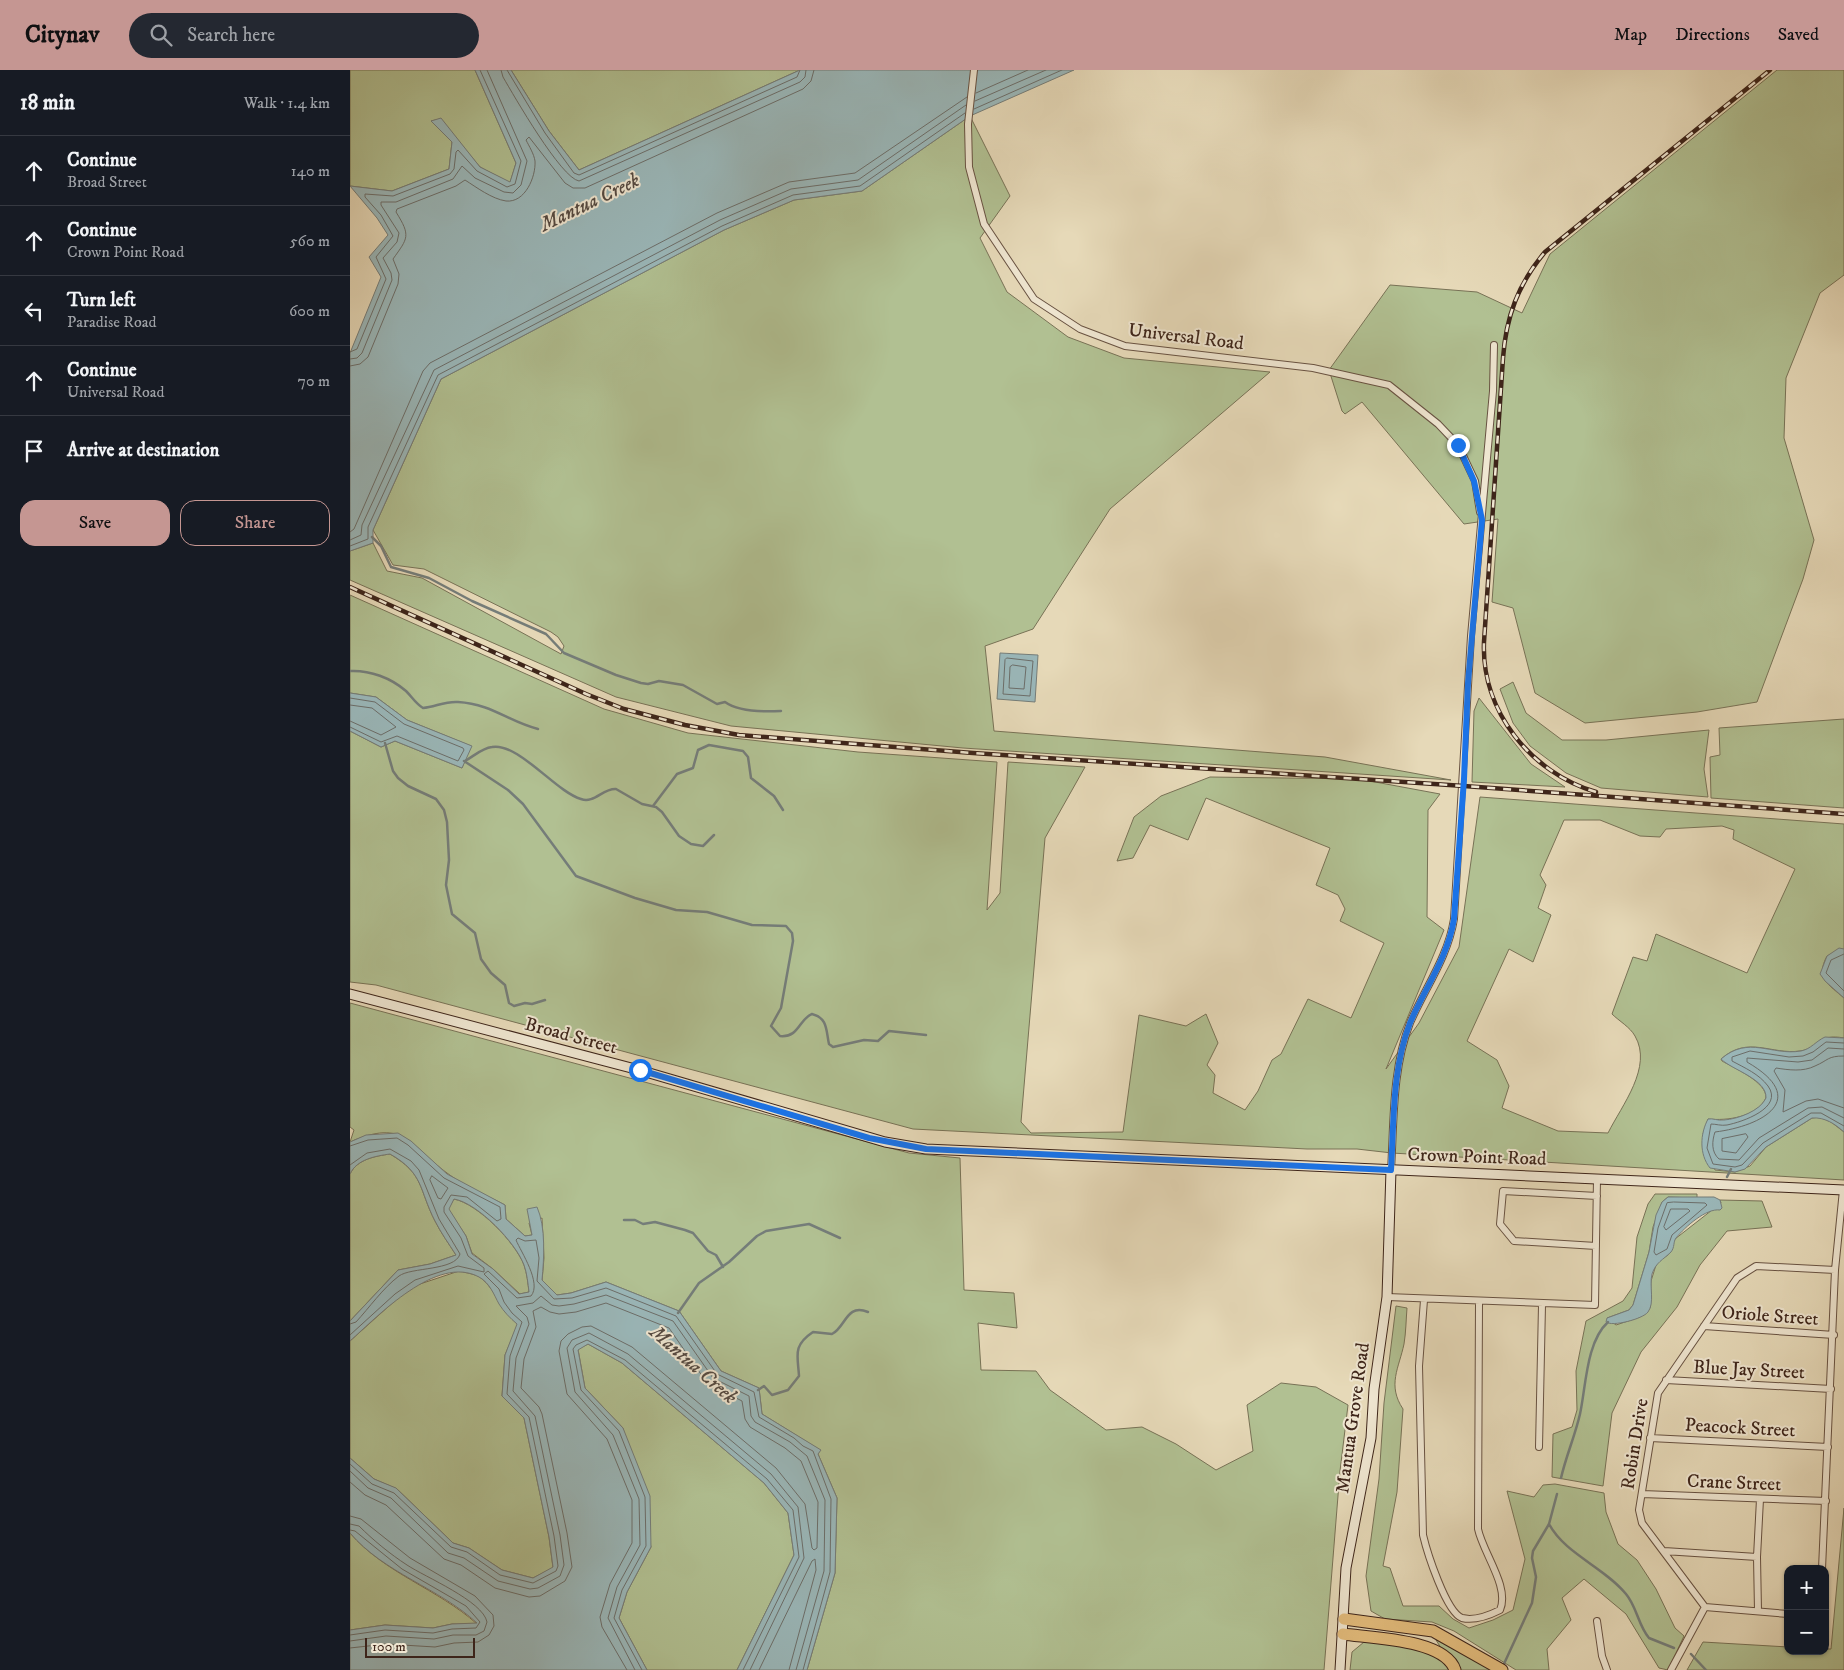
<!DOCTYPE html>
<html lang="en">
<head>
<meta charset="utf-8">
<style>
	body { margin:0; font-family:"IM FELL DW Pica",serif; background:#242831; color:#f1f3f6 }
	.controls { position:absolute; right:15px; bottom:15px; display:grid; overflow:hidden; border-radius:10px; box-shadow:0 1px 4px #0004 }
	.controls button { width:45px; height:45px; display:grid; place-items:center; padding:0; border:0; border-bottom:1px solid #363941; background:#171b24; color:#f1f3f6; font:25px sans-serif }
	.scale { position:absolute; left:15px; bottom:12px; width:110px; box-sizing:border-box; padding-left:5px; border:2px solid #3e251a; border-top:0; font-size:14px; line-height:18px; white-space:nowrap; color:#3e251a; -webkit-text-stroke:4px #efe6d1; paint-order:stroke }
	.stop { position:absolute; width:15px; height:15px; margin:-11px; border:4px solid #1a73e8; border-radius:50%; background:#fff }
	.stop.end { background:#1a73e8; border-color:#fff; box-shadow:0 1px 5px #0008 }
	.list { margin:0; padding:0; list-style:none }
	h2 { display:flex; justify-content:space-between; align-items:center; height:65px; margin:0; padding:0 20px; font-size:21px }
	h2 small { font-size:16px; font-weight:400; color:#9ea1a6 }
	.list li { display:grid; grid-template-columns:32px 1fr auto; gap:15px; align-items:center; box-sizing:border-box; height:70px; padding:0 20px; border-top:1px solid #363941 }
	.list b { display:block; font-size:19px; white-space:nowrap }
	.list p { margin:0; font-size:16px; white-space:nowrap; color:#9ea1a6 }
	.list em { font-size:16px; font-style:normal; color:#9ea1a6 }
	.actions { display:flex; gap:10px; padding:15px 20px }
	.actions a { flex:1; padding:11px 0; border:1px solid #c59692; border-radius:15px; text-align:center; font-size:18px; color:#c59692 }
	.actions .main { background:#c59692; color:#111 }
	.icon { flex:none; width:28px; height:28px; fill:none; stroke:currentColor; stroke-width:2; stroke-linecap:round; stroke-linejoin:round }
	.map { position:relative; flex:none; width:1494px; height:1600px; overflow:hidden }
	header { display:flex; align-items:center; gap:30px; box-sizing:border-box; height:70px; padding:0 25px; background:#c59692; color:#111 }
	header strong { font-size:24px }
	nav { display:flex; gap:28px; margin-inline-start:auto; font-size:18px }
	.search { width:350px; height:45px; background:#242831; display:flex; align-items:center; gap:12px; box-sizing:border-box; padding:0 18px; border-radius:28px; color:#9ea1a6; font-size:19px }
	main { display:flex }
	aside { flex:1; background:#171b24 }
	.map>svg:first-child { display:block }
	.green { fill:#b1c092; stroke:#787256; fill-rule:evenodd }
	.water { fill:#9ab7b9; stroke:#757d79; fill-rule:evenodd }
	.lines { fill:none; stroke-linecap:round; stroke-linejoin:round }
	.shore { stroke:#6c6e6a; stroke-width:1 }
	.stream { stroke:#757d79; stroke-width:2.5 }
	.street-casing { stroke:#685242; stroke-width:8 }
	.secondary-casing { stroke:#3e251a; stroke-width:11 }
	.highway-casing { stroke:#3e251a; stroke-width:13 }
	.street { stroke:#efe6d1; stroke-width:6 }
	.secondary { stroke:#efe6d1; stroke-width:9 }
	.highway { stroke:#e3bc7c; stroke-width:11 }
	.rail-casing { stroke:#3e251a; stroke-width:4.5 }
	.rail { stroke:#efe6d1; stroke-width:2.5; stroke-dasharray:8; stroke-linecap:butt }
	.route { stroke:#1a73e8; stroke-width:6 }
	.labels { text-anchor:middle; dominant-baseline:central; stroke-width:4; stroke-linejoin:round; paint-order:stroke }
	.street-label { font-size:19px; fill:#3e251a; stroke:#efe6d1 }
	.water-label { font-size:20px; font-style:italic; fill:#554a42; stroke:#efe6d1 }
</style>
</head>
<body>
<header>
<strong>Citynav</strong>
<div class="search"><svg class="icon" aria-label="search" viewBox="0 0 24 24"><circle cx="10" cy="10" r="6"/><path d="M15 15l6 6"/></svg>Search here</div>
<nav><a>Map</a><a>Directions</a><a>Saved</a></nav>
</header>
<main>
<aside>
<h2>18 min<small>Walk · 1.4 km</small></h2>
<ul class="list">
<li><svg class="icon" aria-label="ahead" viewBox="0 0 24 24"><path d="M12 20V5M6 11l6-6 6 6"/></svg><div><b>Continue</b><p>Broad Street</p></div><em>140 m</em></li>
<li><svg class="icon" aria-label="ahead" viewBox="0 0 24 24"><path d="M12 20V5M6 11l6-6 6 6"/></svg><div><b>Continue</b><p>Crown Point Road</p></div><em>560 m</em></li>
<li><svg class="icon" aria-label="left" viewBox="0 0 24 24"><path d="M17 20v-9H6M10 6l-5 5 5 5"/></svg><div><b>Turn left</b><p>Paradise Road</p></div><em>600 m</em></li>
<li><svg class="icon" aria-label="ahead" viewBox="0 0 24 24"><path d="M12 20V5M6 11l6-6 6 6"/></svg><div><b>Continue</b><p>Universal Road</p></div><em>70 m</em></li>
<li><svg class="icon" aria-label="arrive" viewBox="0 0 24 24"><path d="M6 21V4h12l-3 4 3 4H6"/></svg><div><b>Arrive at destination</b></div></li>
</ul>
<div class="actions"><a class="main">Save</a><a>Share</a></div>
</aside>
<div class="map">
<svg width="1494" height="1600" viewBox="0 0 1494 1600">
	<rect width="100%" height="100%" fill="#e6d9b8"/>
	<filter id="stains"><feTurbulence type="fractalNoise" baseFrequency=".004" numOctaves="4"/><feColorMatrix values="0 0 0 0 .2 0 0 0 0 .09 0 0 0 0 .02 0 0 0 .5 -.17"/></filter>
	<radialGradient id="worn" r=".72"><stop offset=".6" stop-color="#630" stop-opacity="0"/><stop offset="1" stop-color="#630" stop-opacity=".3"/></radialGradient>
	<path class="green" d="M0,0H125L166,93L160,113L130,97L90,49L81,51L102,72L99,99L42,121L0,116Z
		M161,0H450L229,100L199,61Z
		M1427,0H1494V205L1470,223L1436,308L1434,368L1464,470L1453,509L1407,632L1347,642L1235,653L1185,623L1163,538L1142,532L1148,449L1114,454L1012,332L995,344L992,341L979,300L1040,215L1127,222L1172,243L1200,184Z
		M620,46L660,126L630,168L657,222L718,267L774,288L920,302L760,439L683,559L635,576L644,661L975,687L1101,710L613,678L381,656L266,627L0,510V481L23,473L37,501L72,508L211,584L214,576L208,567L201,562L74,499L43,495L23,460L91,309L374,160L444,130L512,121Z
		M0,525L254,639L338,663L508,682L647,692L637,840L650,823L658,692L735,697L695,768L671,1052L681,1063L773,1062L789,945L836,956L856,944L868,973L857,995L865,1005L863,1023L895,1040L908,1021L922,990L931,984L958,929L1001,948L1034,873L990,851L995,839L988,825L966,815L980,778L856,728L838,770L800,755L783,788L767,791L784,747L811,726L860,707L1009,709L1090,724L1078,740L1077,847L1094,860L1036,999L1069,953L1109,877L1130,727L1494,754V879L1477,886C1465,908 1479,915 1494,928V968C1468,963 1470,978 1450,981C1421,985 1398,965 1371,989L1372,991C1384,998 1417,1012 1416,1028C1407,1047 1377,1051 1358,1049L1353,1064L1365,1100L1385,1102L1400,1096L1416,1077L1462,1048L1469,1047L1481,1052L1494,1062V1110L1042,1083L1007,1079H957L563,1059L26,915L0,912V661L31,677L45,671L112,698L121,676L57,650L26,627L0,623ZM1214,750H1250L1290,766L1310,767L1316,759L1372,756L1384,760L1383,769L1445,799L1397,903L1306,864L1297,891L1283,887L1262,944C1269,951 1280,957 1285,966C1303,997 1272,1035 1258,1063L1208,1061L1152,1038L1159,1016L1147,990L1117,971L1159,879L1183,892L1201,845L1188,838L1196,815L1190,805Z
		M1163,612L1176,643L1212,670H1256L1359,660L1354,699L1358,727L1251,718L1216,703L1180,676L1163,653L1150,619Z
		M1129,628L1181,694L1215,717L1122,712L1124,641Z
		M1494,649V738L1361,728L1360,687L1370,685L1369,658Z
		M0,933L559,1083L610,1088L614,1220L664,1223L667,1258L628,1253L631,1300L686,1301L700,1320L756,1360L792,1357L826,1374L866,1400L903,1381L897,1335L931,1313L966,1317L998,1335L990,1401L974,1600H457L485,1503L487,1428L468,1384L470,1380L412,1344L409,1318L371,1301L329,1241L256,1212L221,1223L207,1225L192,1211L194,1188L192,1148L179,1153L182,1165L175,1166L156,1149L155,1135C136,1125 114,1116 97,1103C59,1075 55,1048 0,1072L4,1060L0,1057Z
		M40,1084C75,1105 68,1118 85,1151C91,1163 99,1174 106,1185L80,1194L48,1200L0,1251V1104C7,1089 26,1086 40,1084Z
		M1305,1124H1347V1128L1318,1127L1312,1132L1303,1157L1299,1182L1283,1235L1279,1240L1257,1248L1266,1255L1290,1247L1300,1238L1301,1211L1307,1192L1318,1185L1325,1169L1371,1133L1370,1130L1412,1131L1422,1157L1377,1161L1350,1195L1327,1237L1291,1282L1262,1343L1253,1416L1202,1407L1203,1364L1222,1357L1227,1340L1226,1301L1236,1251L1273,1231L1282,1218L1287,1167L1298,1134Z
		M104,1129C128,1134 165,1172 174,1195C177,1203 178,1214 179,1222L170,1224L143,1199L122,1183L116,1166L98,1139Z
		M109,1201C116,1203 126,1204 131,1208C147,1221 151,1241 168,1254L155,1285L152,1326L174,1348L199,1467L203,1498L183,1508L152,1500L119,1478L103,1473L47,1419L24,1409L0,1388V1271L49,1227L67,1215Z
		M1046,1236L1057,1238C1056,1250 1056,1262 1054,1274C1049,1298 1037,1315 1053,1339L1047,1422L1033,1496L1040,1498L1053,1536H1089L1103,1549L1119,1558L1143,1550L1163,1540L1175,1489L1157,1421L1184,1427L1193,1415L1205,1414L1254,1423L1256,1442L1268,1474L1287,1490L1306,1519L1325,1558L1334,1566L1318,1600L1309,1598L1276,1544L1234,1509L1212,1528L1221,1550L1197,1579L1199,1600H1166L1104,1561L1082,1552L1035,1549L1021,1541L1016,1506L1029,1409L1034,1333Z
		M238,1274L272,1293L414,1413L438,1443L444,1485L387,1600H297L269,1548L277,1522L301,1477L273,1358L235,1318L228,1279Z
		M1494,1438V1600H1337L1353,1572L1438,1577V1581H1475V1579H1481Z
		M0,1463C34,1503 88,1519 127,1554H102L83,1558L35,1555L0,1560Z
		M1086,1570L1115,1581L1141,1600H1110L1091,1578Z
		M1014,1572C1046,1574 1080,1573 1101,1600H1000L1002,1582Z"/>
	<path class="water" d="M125,0H161L199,61L229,100L450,0H724L620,46L512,121L444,130L374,160L91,309L23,460V473L0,481V283L31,207L19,187L38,165L27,148L0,116L42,121L99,99L102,72L81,51L91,48L130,97L160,112L166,93Z
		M650,583L688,585L685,632L647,629Z
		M0,623L26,627L57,650L122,676L112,698L45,671L31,677L0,661Z
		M1489,878L1494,879V928L1475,911L1470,904L1477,886Z
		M1475,967L1494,968V1062C1485,1054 1475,1047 1462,1048L1416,1077L1395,1099L1385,1102L1360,1098C1349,1084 1350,1064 1358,1049C1363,1048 1368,1051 1374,1050C1388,1049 1410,1041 1416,1028C1417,1009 1382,1000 1371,989C1399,965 1421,986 1451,981C1461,979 1466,971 1475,967Z
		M48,1063L61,1071L97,1104L155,1135L156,1149L175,1166L182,1165L177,1139L187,1137C196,1157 194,1189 192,1210L207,1225L221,1223L256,1212L329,1241L371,1301L409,1318L412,1344L471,1380L468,1384L487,1428L485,1503L457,1600H387L444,1485L438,1443L414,1413L272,1293L238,1274L228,1280L235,1318L273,1358L300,1426L301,1477L277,1522L269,1548L297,1600H0V1560L35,1555L83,1558L102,1554L127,1553C89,1518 34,1503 0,1463V1388L24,1409L46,1418L103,1473L119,1478L152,1500L183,1508L203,1497L199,1467L174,1348L152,1326L155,1285L167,1254C160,1248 154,1242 149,1234C144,1225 140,1213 129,1207C87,1184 28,1246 0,1271V1251L48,1200L80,1194L106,1185C99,1174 91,1163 85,1151C69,1120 74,1103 40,1084C26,1086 7,1089 0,1104V1072L16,1065ZM104,1129C128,1133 166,1173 174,1195C177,1203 178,1214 179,1222L169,1224L143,1199L122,1184L116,1166L99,1139Z
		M1318,1127H1364L1370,1130L1372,1138L1370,1140C1356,1138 1335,1157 1326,1168C1323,1172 1325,1177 1321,1182C1313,1190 1306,1192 1302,1204C1299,1216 1305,1233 1298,1242C1293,1249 1262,1257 1256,1252L1257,1248L1279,1240L1283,1235L1299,1182L1306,1145L1312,1132Z"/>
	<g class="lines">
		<path class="shore" d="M151,0L153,7C164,26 211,108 229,111L450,12L455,7L456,0
			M157,0L195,63L224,103L229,105L447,7L450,0
			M626,23L678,0
			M625,31L696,0
			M624,39L712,0
			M0,282L7,279L36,209L26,187L43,166L31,145L15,127V124L43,126L100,104L104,99L106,82L108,80L127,101L157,117L165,114L171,91L130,0
			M0,289L7,288L12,283L42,210L41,203L33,188L47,172L49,163L31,135V132H46L103,109L112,96L125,108L154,122L163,123L171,115L177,91L137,0
			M0,296L10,294L18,287L48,214L49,204L43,189C58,168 61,166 46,142L47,139L106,116L115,110C126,117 142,129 156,131C175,133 186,107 185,91C184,84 179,76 176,70L179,67L215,113L223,118H235L453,19L461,11L464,0
			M0,462L4,459L73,301L80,293L367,143L439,112L505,103L617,27
			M0,470L11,465L12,455L84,300L370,150L441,119L508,110L616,35
			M0,476L18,469V457L88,305L372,156L443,125L510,116L615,43
			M657,588L683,591L680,626L653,624L655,590Z
			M663,595L676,597L674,619L659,618L660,597Z
			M0,628L25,632L54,654L113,678L114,680L108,691L47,666L31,672L0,657
			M0,635L22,638L46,657L31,665L0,651
			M1494,884L1481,890L1476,903L1494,921
			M1494,973L1476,972L1463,982L1453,986L1439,987L1400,981L1382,987V991C1395,998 1409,1004 1418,1016C1434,1038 1392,1052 1377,1055C1371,1056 1366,1054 1361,1054L1357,1078L1363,1094L1385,1097L1392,1095L1413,1073L1461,1043H1471L1494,1056
			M1494,979L1478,978L1462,990L1448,992L1397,988V992C1461,1029 1413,1056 1365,1062C1362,1071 1361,1082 1369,1089L1389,1090L1409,1068L1458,1038L1472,1037L1494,1048
			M1494,986C1477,986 1479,990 1465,996C1453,1002 1439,1000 1426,998L1424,1001L1435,1020L1433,1042L1456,1031L1468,1029L1494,1038
			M1396,1064L1398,1067L1386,1083L1372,1081V1069Z
			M0,1076L18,1070L47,1068L58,1075L94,1108L150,1137L151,1149L147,1151L117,1127L101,1125L94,1137V1142L111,1168L118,1186L134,1198V1202L108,1196L65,1210L45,1224L0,1265
			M0,1095L17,1083L40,1079L61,1091L69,1100L89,1149L110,1184C105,1201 61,1197 49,1206C33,1218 19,1238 6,1252L0,1254
			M82,1106L98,1118L91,1129L88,1128L80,1110Z
			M1324,1132L1355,1133L1357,1135L1322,1165L1317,1179L1306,1185L1304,1182L1308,1158L1317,1133Z
			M1321,1139H1338L1340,1141L1316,1160L1314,1157Z
			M0,1394L22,1414L44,1423L101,1477L117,1482L150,1505L183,1513L206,1501L208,1496L204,1466L179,1347L157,1324L160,1286L172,1252L162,1243L154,1232L149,1219L134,1204L138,1201L167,1228L181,1226C192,1213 171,1182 166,1170L168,1168L175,1171L186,1170L189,1188L187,1211L204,1229L222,1228L256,1218L326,1246L367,1304L404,1322L409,1347L444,1368L453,1376L463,1381L481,1429L480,1502L453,1600
			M0,1401L18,1418L41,1428L98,1483L114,1488L148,1511L180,1519L188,1518L210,1506L214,1495L210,1465L185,1346L163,1321L166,1288L179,1254L177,1247L166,1236L183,1233L191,1226L202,1235L209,1236L224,1234L256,1225L323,1251L363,1308L399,1326L401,1346L405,1352L440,1372L457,1386L475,1430L474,1501L446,1600
			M0,1412L15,1425L36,1435L94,1489L111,1495L145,1518L179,1527L190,1526L215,1511L222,1497L217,1463L192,1344L189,1337L171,1318L174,1289L186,1257L183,1241L191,1237L200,1242L209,1244L226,1242L256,1233L319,1258L357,1313L392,1331L395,1349L400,1357L435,1378L451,1391L468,1432L467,1478L464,1480L462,1478L455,1434L426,1398L282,1277L241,1256L232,1257L218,1264L211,1271L209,1281L217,1324L257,1369L282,1430V1473L260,1514L250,1547L252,1557L277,1600
			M0,1446L11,1449L60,1488L125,1526L143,1545L144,1556L139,1565L128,1572L104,1573L85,1577L36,1574L0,1578
			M0,1454L9,1456C23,1470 40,1484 57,1495C75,1507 133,1531 137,1552L134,1561L126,1565H103L84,1569L36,1566L0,1571
			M0,1460L5,1461L52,1499L116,1536L130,1552L126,1558L102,1559L83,1563L35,1560L0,1565
			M285,1600L258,1548L267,1517L290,1475L289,1429L263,1365L225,1322L217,1278L222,1270L239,1263L278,1284L421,1404L448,1437L454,1488L400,1600
			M292,1600L264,1548L272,1520L296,1476L295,1427L269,1361L231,1320L223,1279L226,1275L237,1270L275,1290L417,1409L443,1440L449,1487L393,1600
			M409,1600L462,1491L465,1489L466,1500L439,1600"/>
		<path class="stream" d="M22,467L31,476L41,497L79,508L122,531L196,564L214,583L266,605L291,613L298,614L309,611L333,615L367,634L375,632C389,642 413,642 431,641
			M0,601C20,600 41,608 56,621C62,627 66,634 73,638C85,637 95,631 108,632C142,634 159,652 188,659
			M35,673L43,701L48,708L58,716L86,729L94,740L97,752L99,790L96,815L102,844L125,863L131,889L141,903L155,915L159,933L164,936L175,933L182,934L195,930
			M114,691L158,720L173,734L226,806L285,828L326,840L357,842L402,855L436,856L442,863L443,871L431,938L421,956L430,966C449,968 449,949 462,944C478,948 476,961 479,974L483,977L514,970L528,971L539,961L576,965
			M115,691C124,686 132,678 142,677C168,672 206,722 231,729C244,734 253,718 266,719L292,734L306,737L312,742L329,766L341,774L353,776L364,765
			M303,736L327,704L343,698L348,680L359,675L393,681L398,687L401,708L424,726L433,740
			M1377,1107L1381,1099
			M274,1150H285L293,1154L305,1152L335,1160L343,1163L358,1181L366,1185L373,1197
			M328,1243L349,1213L379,1192L407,1166L416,1161L459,1154L490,1168
			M408,1320L414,1316L422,1325L438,1320L449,1306C448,1286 442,1276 463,1262L482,1264C496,1257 496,1233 518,1242
			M1211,1408C1216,1386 1225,1366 1230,1344C1236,1317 1236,1272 1258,1252
			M1199,1454C1215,1484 1254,1497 1276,1524C1287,1537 1288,1555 1299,1568L1324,1578
			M1341,1584L1356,1600
			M1153,1596L1182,1533L1186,1507L1182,1488L1183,1481L1199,1454L1207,1424"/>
		<g class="street-casing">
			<path id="street" d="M624,0L618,54L619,97L634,154L684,229L730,259L775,276L963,298L1039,315L1088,354L1108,375L1125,411L1130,442
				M1041,1100C1044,1052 1042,999 1060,953C1075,918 1098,887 1104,849L1121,566L1143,321L1144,275
				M1246,1176L1164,1171L1150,1154L1153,1121L1247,1126
				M1037,1227L1245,1235L1247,1109
				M1074,1230L1069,1296L1073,1465C1077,1482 1096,1542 1112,1548C1124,1551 1140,1545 1150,1540C1160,1517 1133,1483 1128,1459L1129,1232
				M1354,1256L1484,1265
				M1316,1310L1481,1319
				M1300,1368L1478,1377
				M1189,1377L1192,1235
				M1292,1424L1476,1431
				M1314,1481L1407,1487
				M1472,1499L1485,1200L1493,1120
				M1408,1541L1407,1487L1410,1429
				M1438,1544L1355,1537L1292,1453L1289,1440L1308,1323L1387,1208L1406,1196L1485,1200
				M1247,1551L1252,1586L1257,1600
				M1321,1600L1355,1537"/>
		</g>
		<g class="secondary-casing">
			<path id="secondary" d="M0,924L289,1000L535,1072L576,1079L1494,1120
				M990,1600L996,1498L1021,1368L1024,1319L1037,1227L1041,1100"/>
		</g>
		<g class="highway-casing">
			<path id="highway" d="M994,1549L1083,1561L1152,1600
				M993,1564C1020,1568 1095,1569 1105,1600"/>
		</g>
		<use href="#street" class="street"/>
		<use href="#secondary" class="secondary"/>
		<use href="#highway" class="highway"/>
		<g class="rail-casing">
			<path id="rail" d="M0,517L236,624L274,639L335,655L389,665L623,683L1114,716L1494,744
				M1246,722C1181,703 1131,641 1134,572L1153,288C1156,247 1168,214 1195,182L1420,0"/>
		</g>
		<use href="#rail" class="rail"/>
	</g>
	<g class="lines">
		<path class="route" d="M290,1000L519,1068L576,1079L1041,1100C1044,1052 1042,999 1060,953C1075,918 1098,887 1104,849L1114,709L1118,613L1132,450L1124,411L1108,375"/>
	</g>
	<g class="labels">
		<g class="street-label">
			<text transform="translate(836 267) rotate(7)">Universal Road</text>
			<text transform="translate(221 966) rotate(15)">Broad Street</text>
			<text transform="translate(1127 1087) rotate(2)">Crown Point Road</text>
			<text transform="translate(1420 1246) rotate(4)">Oriole Street</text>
			<text transform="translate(1399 1300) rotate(3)">Blue Jay Street</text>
			<text transform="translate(1003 1348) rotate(-82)">Mantua Grove Road</text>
			<text transform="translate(1390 1358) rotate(3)">Peacock Street</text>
			<text transform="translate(1285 1374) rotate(-81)">Robin Drive</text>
			<text transform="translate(1384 1413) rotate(2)">Crane Street</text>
		</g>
		<g class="water-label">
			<text transform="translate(240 133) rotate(-26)">Mantua Creek</text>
			<text transform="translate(343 1295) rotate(41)">Mantua Creek</text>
		</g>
	</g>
	<rect width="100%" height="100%" filter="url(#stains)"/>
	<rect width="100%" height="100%" fill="url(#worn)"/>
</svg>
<div class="controls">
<button>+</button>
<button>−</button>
</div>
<div class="scale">100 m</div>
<div class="stop" style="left:290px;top:1000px"></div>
<div class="stop end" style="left:1108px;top:375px"></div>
</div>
</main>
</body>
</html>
